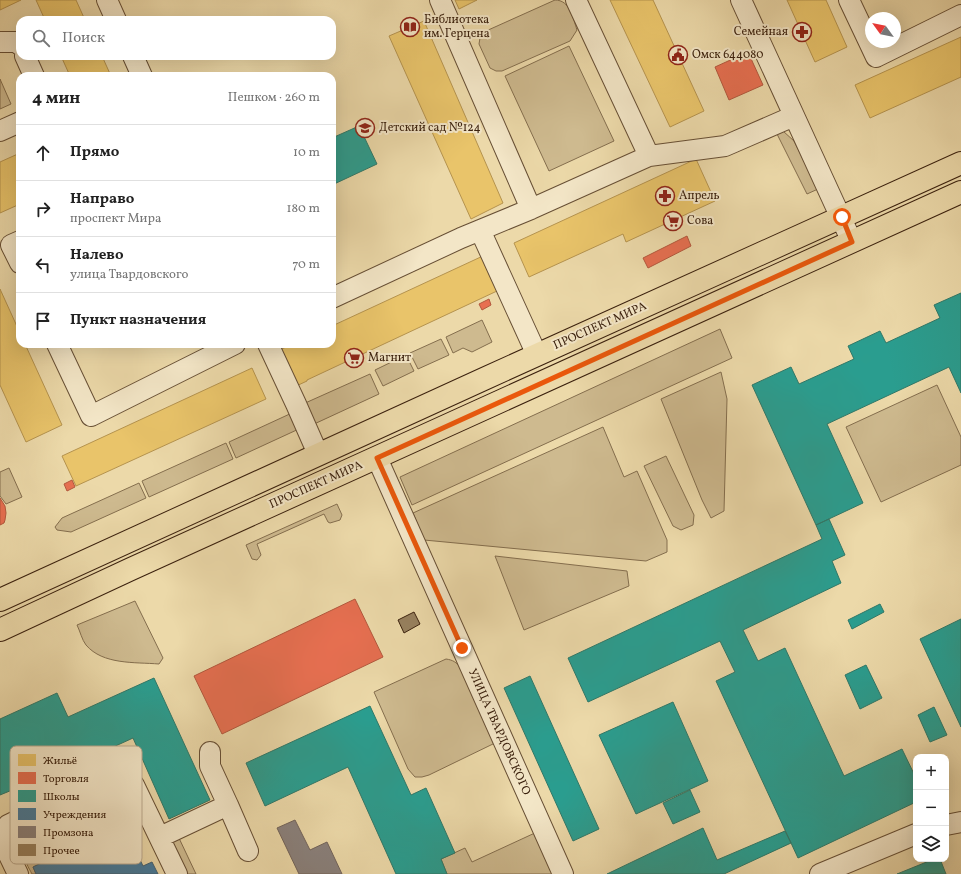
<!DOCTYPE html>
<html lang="ru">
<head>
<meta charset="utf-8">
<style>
	body { margin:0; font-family:Vollkorn,serif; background:#f6f6f6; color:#222 }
	.controls { position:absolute; right:12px; bottom:12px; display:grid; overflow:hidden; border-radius:8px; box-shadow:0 4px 16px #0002 }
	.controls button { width:36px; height:36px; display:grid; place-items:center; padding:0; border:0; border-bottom:1px solid #e0e0e0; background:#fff; color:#222; font:20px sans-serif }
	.compass { position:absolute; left:865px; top:12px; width:36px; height:36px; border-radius:50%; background:#fff; box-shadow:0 4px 16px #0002; rotate:303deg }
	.stop { position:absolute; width:12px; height:12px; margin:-9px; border:3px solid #ea580c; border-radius:50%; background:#fff }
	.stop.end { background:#ea580c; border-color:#fff; box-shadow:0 1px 4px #0008 }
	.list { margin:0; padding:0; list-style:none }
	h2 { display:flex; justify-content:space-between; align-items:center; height:52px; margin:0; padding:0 16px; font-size:17px }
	h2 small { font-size:13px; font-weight:400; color:#767676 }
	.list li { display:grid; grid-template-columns:26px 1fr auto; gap:12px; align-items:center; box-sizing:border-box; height:56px; padding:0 16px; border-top:1px solid #e0e0e0 }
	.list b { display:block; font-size:15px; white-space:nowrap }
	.list p { margin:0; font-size:13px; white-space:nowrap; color:#767676 }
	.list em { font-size:13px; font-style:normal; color:#767676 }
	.icon { flex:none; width:22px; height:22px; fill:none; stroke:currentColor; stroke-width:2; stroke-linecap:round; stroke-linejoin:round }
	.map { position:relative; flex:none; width:961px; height:874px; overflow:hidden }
	.search { position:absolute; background:#fff; box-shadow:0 4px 16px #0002; left:16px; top:16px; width:320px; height:44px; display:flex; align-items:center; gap:10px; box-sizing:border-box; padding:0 14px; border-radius:12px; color:#767676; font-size:15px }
	.panel { position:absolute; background:#fff; box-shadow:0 4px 16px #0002; left:16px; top:72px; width:320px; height:276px; border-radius:12px }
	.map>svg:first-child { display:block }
	.green { fill:#ceba8f; stroke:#846e4e }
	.homes { fill:#e9c46a; stroke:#b5934e }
	.shops { fill:#e76f51; stroke:#b3583d }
	.schools { fill:#2a9d8f; stroke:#2f7868 }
	.public { fill:#457b9d; stroke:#426072 }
	.industry { fill:#8a817c; stroke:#72645b }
	.building { fill:#97815f; stroke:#3b210e }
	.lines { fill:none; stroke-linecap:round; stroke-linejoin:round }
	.minor-casing { stroke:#674f35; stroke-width:22 }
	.major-casing { stroke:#3b210e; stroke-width:24 }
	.minor { stroke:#f3e6c7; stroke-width:20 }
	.major { stroke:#ecd9a9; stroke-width:22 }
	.route { stroke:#ea580c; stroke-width:5 }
	.labels { text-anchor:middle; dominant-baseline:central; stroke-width:4; stroke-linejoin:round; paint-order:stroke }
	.poi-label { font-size:12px; fill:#3b210e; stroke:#f3e6c7; text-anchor:start }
	.street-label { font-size:12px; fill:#3b210e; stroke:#f3e6c7 }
	.key { fill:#f3e6c7; stroke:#bcab90; stroke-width:1 }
	.key-label { font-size:11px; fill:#3b210e }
</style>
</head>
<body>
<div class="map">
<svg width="961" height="874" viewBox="0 0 961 874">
	<rect width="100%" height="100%" fill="#ecd9a9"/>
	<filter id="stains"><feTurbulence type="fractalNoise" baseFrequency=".005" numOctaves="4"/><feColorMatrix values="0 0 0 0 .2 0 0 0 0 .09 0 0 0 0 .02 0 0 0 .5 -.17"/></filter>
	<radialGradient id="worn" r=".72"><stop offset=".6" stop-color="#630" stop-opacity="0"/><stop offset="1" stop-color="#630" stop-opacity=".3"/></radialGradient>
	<path class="green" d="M555,0C570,0 573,18 577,30L570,41L502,71H496L490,68L479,44L480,38L486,31Z
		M569,46L614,141L549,171L505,76Z
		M0,79L11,104L0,109Z
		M775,130L783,131L794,141L818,189L807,194Z
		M482,320L492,342L472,352L463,348L453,353L446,337Z
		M720,329L732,358L412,505L400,477Z
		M441,339L449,355L418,369L410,353Z
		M406,355L414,371L383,386L375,370Z
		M721,372L727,399L724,511L711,518L702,500L661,399Z
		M370,374L379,394L312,425L303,404Z
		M937,385L961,437V465L881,502L846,427Z
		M294,412L301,428L236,458L229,442Z
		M603,427L624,477L637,471L667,540V552L646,561L424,540L413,513Z
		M226,443L233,459L149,497L142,481Z
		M666,456L694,515L693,525L681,530L673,526L644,466Z
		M9,468L22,497L6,504L0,496V472Z
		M139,483L146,498L71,532L57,530L55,527L62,518Z
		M337,504L342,515L340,520L330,523L328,522L324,514L257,544L261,555L257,560L252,559L246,545Z
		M495,556L627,571L629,586L524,630Z
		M135,601L163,658L159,664C135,662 103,665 86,645C82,640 80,631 77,625Z
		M446,659C453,660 456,662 461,668L495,743L429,775L422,777H415L408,769L374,692Z
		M113,813L116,814L120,825L33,867L36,874H32C29,868 23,860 27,854L109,814Z
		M537,832L555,874H447L441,859L465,848L472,862Z
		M178,836L196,874H183L171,841Z"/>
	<path class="homes" d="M0,0H21L0,10Z
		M36,0H76L85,20H45Z
		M455,0H477L459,9Z
		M610,0H653L704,111L670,127Z
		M787,0H826L847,47L815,62Z
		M424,21L503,203L471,219L389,36Z
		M961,37V77L870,118L855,85Z
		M61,56H102L111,76H70Z
		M20,153V204L0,213V162Z
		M696,159L715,201L626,242L623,234L529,277L514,243Z
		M485,255L497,291L307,380V381L294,387L277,351L293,344H332V326Z
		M0,289L20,333V344H25L62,425L26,442L0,385Z
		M252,368L266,399L76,486L62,456Z"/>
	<path class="shops" d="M748,52L763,85L729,100L715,67Z
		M687,236L691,246L648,268L643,258Z
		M489,299L491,305L482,310L479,304Z
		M72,480L75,487L67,491L64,484Z
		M0,498L5,506L6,513L5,520L4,523L0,525Z
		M355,599L383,657L222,734L194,676Z"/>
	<path class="schools" d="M359,126L377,164L332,185V138Z
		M961,293V393L949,367L827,424L863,503L816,525L752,385L791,367L799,384L854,359L848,346L880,331L886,343L940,318L934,305Z
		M829,519L845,555L832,561L841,583L743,630L758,661L785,648L844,776L902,749L916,778V802L798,858L716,681L735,672L720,641L588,702L568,658L822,539L816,525Z
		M880,604L884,612L852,629L848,620Z
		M961,619V727L920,639Z
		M866,665L882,698L860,709L845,675Z
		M530,676L599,829L573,841L504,688Z
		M154,678L210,800L169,819L133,738L87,759L91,768L22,799L17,788L0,795V719L57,693L68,717Z
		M673,702L708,781L636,814L599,735Z
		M370,706L411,795L426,788L455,853L441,859L447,874H396L348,767L265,806L246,763Z
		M934,707L947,735L930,742L918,715Z
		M690,790L700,812L673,824L663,803Z
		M703,828L717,860L785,831L791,843L724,874H607Z
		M934,859H940L946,874H897Z"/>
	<path class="public" d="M123,824L143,866L152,862L158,874H36L33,867Z"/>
	<path class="industry" d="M295,820L310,850L327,842L342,874H299L277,828Z"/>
	<path class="building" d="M414,612L420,624L404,633L398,620Z"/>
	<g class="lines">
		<g class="minor-casing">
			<path id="minor" d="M107,0L116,20
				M440,0L531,209
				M576,0L649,156
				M741,0L852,242
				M849,0L876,57L961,15
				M0,42H19L20,45
				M25,56L34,76
				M133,56L142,76
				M0,131L20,122
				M480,230L537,355
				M20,241L11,245L20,263
				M332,298L461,238L531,209L649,156L725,146L794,116
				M57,344L91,416L235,344
				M268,344L296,404L318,454
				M377,458L563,874
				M228,805L248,851
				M946,825L961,822
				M160,837L228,805L210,766V752
				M18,874L2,841L1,833L8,825L111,775L122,777L134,785L177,874
				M820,874L916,834"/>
		</g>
		<g class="major-casing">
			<path id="major" d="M0,600L486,378L961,163
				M0,630L131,569L961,192"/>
		</g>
		<use href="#minor" class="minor"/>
		<use href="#major" class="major"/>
	</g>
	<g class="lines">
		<path class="route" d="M462,648L377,458L852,242L842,217"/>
	</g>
	<defs>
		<g id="library-ring" transform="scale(1)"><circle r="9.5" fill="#f3e6c7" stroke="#8f2418" stroke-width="1.5"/><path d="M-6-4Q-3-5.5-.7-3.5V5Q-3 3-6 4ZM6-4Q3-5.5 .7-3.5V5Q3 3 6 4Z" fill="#8f2418"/></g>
		<g id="pharmacy-ring" transform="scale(1)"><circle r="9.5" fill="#f3e6c7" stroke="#8f2418" stroke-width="1.5"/><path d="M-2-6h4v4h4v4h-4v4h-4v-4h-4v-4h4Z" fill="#8f2418"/></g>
		<g id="civic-ring" transform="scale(1)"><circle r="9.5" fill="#f3e6c7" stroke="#8f2418" stroke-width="1.5"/><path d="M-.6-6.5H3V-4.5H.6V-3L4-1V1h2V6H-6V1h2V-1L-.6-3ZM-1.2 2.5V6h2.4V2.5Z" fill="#8f2418"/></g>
		<g id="school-ring" transform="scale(1)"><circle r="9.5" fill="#f3e6c7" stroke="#8f2418" stroke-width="1.5"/><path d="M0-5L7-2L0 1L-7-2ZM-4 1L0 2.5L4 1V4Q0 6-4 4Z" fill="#8f2418"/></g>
		<g id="supermarket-ring" transform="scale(1)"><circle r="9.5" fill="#f3e6c7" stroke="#8f2418" stroke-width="1.5"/><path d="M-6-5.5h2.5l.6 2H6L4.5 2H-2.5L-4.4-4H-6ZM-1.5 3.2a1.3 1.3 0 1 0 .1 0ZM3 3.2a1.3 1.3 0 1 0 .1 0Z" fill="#8f2418"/></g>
	</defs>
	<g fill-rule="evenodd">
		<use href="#library-ring" x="410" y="27"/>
		<use href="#pharmacy-ring" x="802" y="32"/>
		<use href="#civic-ring" x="678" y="55"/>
		<use href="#school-ring" x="365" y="128"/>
		<use href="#pharmacy-ring" x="665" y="196"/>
		<use href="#supermarket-ring" x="673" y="221"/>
		<use href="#supermarket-ring" x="354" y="358"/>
	</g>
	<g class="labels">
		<g class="poi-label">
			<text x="424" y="20">Библиотека<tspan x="424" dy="14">им. Герцена</tspan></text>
			<text x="788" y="32" text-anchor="end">Семейная</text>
			<text x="692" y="55">Омск 644080</text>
			<text x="379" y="128">Детский сад №124</text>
			<text x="679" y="196">Апрель</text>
			<text x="687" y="221">Сова</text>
			<text x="368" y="358">Магнит</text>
		</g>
		<g class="street-label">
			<text transform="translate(600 326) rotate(-24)">ПРОСПЕКТ МИРА</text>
			<text transform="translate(316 485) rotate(-24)">ПРОСПЕКТ МИРА</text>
			<text transform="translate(499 732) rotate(66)">УЛИЦА ТВАРДОВСКОГО</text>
		</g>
	</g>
	<rect x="10" y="746" width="132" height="118" rx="6" class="key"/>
	<rect x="18" y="754" width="18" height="12" fill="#e9c46a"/>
	<rect x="18" y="772" width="18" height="12" fill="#e76f51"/>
	<rect x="18" y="790" width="18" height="12" fill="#2a9d8f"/>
	<rect x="18" y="808" width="18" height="12" fill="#457b9d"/>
	<rect x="18" y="826" width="18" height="12" fill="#8a817c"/>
	<rect x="18" y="844" width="18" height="12" fill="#97815f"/>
	<g class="key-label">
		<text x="43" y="764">Жильё</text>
		<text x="43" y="782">Торговля</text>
		<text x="43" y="800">Школы</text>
		<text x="43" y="818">Учреждения</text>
		<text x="43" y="836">Промзона</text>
		<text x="43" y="854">Прочее</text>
	</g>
	<rect width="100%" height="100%" filter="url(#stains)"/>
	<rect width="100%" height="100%" fill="url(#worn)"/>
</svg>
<div class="controls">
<button>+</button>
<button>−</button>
<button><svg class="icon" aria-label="layers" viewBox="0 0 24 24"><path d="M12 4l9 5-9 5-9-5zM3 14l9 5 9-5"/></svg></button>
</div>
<svg class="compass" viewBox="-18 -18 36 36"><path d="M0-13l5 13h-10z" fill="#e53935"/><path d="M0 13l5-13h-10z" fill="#767676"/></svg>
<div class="stop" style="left:842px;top:217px"></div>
<div class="stop end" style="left:462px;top:648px"></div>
<div class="search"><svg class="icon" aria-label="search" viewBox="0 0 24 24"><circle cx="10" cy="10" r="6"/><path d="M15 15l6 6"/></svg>Поиск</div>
<section class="panel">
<h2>4 мин<small>Пешком · 260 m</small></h2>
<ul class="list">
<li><svg class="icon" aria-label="ahead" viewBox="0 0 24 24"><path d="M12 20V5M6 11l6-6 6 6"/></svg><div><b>Прямо</b></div><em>10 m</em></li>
<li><svg class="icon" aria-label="right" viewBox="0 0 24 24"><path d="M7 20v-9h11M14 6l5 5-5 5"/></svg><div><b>Направо</b><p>проспект Мира</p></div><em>180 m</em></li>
<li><svg class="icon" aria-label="left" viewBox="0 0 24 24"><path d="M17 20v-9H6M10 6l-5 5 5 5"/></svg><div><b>Налево</b><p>улица Твардовского</p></div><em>70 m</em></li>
<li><svg class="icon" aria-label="arrive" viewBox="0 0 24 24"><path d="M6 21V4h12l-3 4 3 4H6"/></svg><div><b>Пункт назначения</b></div></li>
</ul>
</section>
</div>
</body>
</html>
